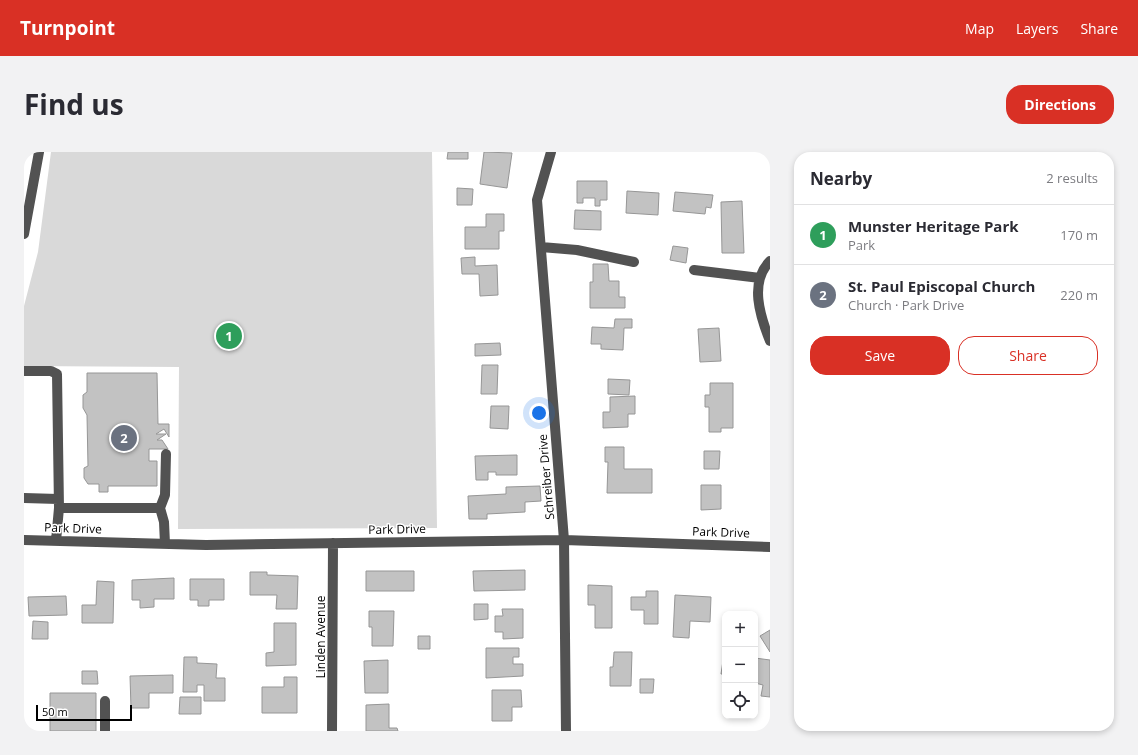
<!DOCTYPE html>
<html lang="en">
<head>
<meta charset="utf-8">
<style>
	body { margin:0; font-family:"Open Sans",sans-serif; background:#f2f2f3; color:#2b2b33 }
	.controls { position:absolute; right:12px; bottom:12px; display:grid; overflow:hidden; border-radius:8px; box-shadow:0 2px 6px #0003 }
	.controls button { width:36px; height:36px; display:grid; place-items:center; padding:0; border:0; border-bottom:1px solid #e1e1e2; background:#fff; color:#2b2b33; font:20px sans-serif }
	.scale { position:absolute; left:12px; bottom:10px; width:96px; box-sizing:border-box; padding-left:4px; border:2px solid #000; border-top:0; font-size:11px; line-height:14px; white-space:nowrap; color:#000; -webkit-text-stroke:3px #fff; paint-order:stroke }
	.you { position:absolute; left:515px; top:261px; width:14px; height:14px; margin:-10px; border:3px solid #fff; border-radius:50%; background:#1a73e8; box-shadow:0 0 0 6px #1a73e833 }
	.badge { display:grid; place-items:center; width:26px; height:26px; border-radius:50%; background:#d93025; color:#fff; font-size:13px; font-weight:700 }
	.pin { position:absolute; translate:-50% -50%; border:2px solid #fff; box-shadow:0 1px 4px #0006 }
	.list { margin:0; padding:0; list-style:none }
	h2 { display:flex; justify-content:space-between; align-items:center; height:52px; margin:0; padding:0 16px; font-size:17px }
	h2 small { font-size:13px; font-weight:400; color:#7c7c81 }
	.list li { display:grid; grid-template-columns:26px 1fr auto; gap:12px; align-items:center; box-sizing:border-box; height:60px; padding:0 16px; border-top:1px solid #e1e1e2 }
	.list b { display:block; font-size:15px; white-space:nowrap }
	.list p { margin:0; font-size:13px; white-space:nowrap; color:#7c7c81 }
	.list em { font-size:13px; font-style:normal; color:#7c7c81 }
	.actions { display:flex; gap:8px; padding:12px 16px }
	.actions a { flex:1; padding:9px 0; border:1px solid #d93025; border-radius:16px; text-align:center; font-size:14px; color:#d93025 }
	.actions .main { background:#d93025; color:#fff }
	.icon { flex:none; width:22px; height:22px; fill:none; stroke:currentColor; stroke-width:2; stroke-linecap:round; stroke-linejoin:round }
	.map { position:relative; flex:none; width:746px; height:579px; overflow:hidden; border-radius:16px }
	header { display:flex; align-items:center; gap:24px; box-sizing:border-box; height:56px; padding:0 20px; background:#d93025; color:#fff }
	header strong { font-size:19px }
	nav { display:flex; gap:22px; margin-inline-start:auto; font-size:14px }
	.intro { display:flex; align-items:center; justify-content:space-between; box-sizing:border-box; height:96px; padding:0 24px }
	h1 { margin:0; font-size:28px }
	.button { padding:10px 18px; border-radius:16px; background:#d93025; color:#fff; font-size:14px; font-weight:700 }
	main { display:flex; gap:24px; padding:0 24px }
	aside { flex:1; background:#fff; border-radius:16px; box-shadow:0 2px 6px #0003 }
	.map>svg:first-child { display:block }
	.green { fill:#d9d9d9 }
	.building { fill:#c2c2c2; stroke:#969696 }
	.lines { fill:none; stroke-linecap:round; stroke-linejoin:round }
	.minor { stroke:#525252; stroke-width:10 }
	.labels { text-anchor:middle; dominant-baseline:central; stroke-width:3; stroke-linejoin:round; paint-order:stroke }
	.street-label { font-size:12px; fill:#000; stroke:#fff }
</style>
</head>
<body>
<header>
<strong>Turnpoint</strong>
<nav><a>Map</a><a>Layers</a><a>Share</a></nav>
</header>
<div class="intro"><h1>Find us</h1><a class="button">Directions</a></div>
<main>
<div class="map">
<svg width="746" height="579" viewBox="0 0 746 579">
	<rect width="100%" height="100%" fill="#fff"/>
	<path class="green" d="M27,0H408L413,376L154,377L155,215L0,214V154L14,100Z"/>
	<path class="building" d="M424,0H444V7H423Z
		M460,0L488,1L483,36L456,32Z
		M553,29H583V48H576V54H571V46H559V51H553Z
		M433,36L449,37L448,53H433Z
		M603,39L635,41L634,63L602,61Z
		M651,40L689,43L687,56L682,55L681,62L649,59Z
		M718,49L720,101H698L697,50Z
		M551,58L577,59V78L550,77Z
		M462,62H480V79H475V97H441V75H462Z
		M649,94L664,96L662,111L646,108Z
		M451,105V114L473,113L474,143L456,144L455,122H438L437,106Z
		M569,112H584L585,129H595V145H601V156H566V130H569Z
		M591,167H608V176H600L599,198L577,197V192H567L568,175L590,176Z
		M695,176L697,209L676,210L674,177Z
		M476,191L477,203L451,204V192Z
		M458,213H474L473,242H457Z
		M63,221H133L134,272H145V285L140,277L132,282H142L133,288H138L144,297H125V309H133V334H84V340H75V332H64L60,326V316L64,314L63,263L59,256V243L63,240Z
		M584,227L606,228L605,243L584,242Z
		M686,231H709V276H697V280H685V255H681V243H686Z
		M611,244V262H604V275L579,276V260H586V245Z
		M467,254H485L484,277L466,276Z
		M581,295H600V317H628V341H583L584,310H581Z
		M680,299H696L695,317H680Z
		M493,303V323H472V320H464V328H452L451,304Z
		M677,333H697V357L677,358Z
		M516,334L517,349L501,350V360L463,362V367H445L444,344L482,342V335Z
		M501,418V438L450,439L449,419Z
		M342,419H390V439H342Z
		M226,420H243V423L274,424L273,457H252L253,443H226Z
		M150,426V447H130V455L116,456V448H108V428Z
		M166,427H200V448H185V454H174V448H166Z
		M73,429L90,430L89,471H58V453H72Z
		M564,433L588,434V476H571V453H564Z
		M622,439H634V472H620V458H607V445H622Z
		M651,443L687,445L686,470L666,469L665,486L649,485Z
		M42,444L43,463L5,464L4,445Z
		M450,452H464V467L450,468Z
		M478,457H499V486L479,487V480H471V464H479Z
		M345,459H370L369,494H348V475H345Z
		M9,469L24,470V487H8Z
		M250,471H272V513L242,514V501L250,500Z
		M746,478V500L736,484Z
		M394,484H406V497H394Z
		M462,496H495V505H489V512H499V524L462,526Z
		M590,500H608L607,534H586V515H589Z
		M700,502H701V522H697Z
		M160,505H173V511L193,512L192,526H201V549H180V533H173V540H159Z
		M731,506L746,508V545L737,544L739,533L731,531Z
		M364,508V541H341L340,509Z
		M58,519H73L74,532H58Z
		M149,523V541H125V556H107L106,524Z
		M260,525H273V561H238V535H260Z
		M616,527H630L629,541H616Z
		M468,538H497L498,555H488V569H468Z
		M26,541H72V579H26Z
		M156,545H177V562H155Z
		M365,552V576H373L374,579H342V553Z"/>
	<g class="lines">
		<path class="minor" d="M527,0L513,48L540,388L542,579
			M0,82L15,0
			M517,95L553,98L610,110
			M746,109C725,130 736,164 746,189
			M670,118L736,126
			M0,219H27L33,222L35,356
			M0,346L34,347
			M136,356L141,343L142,302
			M0,388L182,393L540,388L746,395
			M32,389L35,356H136L140,370L141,392
			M81,549V579
			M308,579L309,391"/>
	</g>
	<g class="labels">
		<g class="street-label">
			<text transform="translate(522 325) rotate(-95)">Schreiber Drive</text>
			<text transform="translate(49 376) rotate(2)">Park Drive</text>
			<text transform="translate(373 377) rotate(-1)">Park Drive</text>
			<text transform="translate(697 380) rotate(2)">Park Drive</text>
			<text transform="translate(296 485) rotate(-90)">Linden Avenue</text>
		</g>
	</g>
</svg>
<div class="controls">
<button>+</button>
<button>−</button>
<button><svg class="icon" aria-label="locate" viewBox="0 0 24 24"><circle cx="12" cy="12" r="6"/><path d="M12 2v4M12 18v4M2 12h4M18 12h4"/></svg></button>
</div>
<div class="scale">50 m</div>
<div class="you"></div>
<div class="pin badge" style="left:205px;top:184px;background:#2e9e5b">1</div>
<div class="pin badge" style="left:100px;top:286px;background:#6b7280">2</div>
</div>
<aside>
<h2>Nearby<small>2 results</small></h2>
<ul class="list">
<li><span class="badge" style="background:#2e9e5b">1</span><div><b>Munster Heritage Park</b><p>Park</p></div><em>170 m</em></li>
<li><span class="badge" style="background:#6b7280">2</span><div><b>St. Paul Episcopal Church</b><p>Church · Park Drive</p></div><em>220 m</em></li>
</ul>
<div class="actions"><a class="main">Save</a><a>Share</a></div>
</aside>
</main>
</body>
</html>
